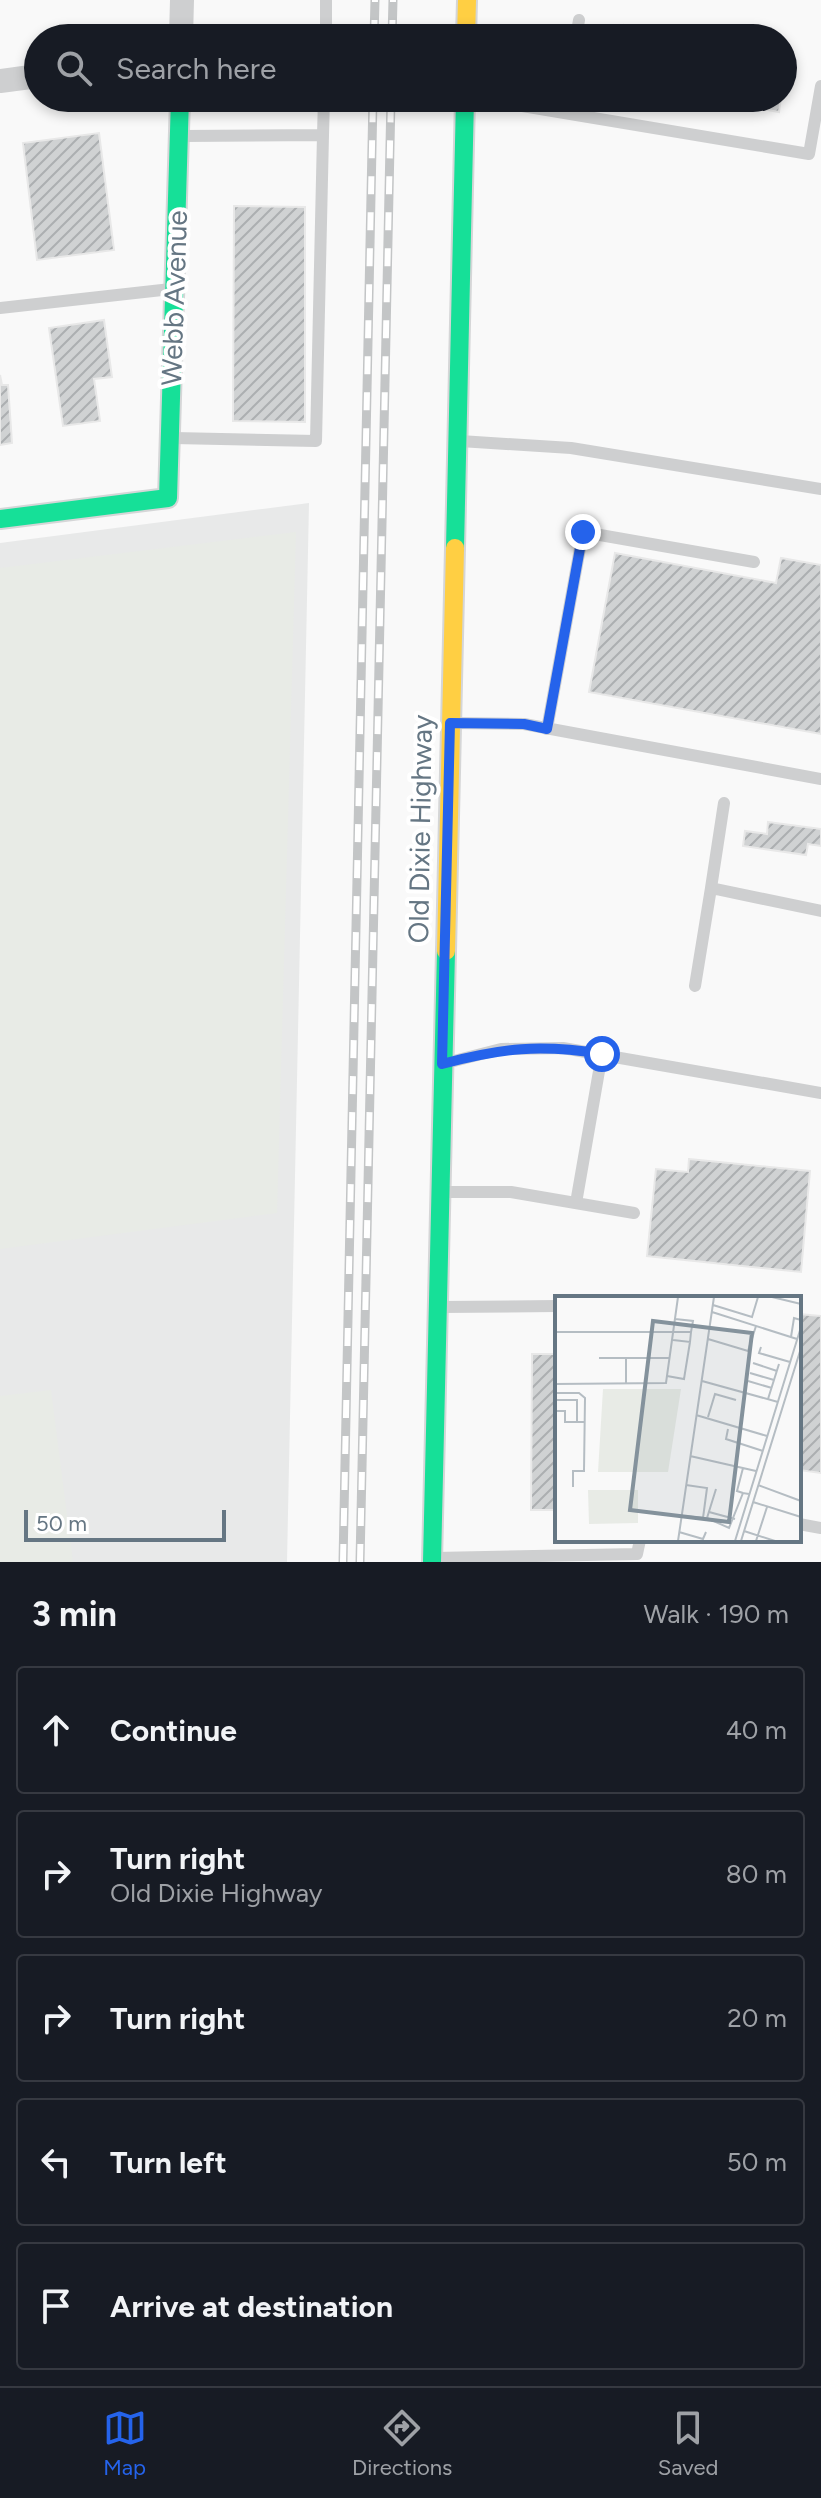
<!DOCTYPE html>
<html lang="en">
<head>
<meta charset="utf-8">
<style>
	body { margin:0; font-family:Figtree,sans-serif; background:#242831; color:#f1f3f6 }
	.scale { position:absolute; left:24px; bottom:20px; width:202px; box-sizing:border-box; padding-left:8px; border:4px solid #657683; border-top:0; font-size:22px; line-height:28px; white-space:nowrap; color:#657683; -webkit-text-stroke:6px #fff; paint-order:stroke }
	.stop { position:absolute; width:24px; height:24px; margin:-18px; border:6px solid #2563eb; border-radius:50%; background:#fff }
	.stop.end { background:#2563eb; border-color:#fff; box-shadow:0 2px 8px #0008 }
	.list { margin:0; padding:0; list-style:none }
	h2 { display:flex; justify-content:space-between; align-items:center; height:104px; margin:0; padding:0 32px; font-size:34px }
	h2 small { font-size:26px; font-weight:400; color:#9ea1a6 }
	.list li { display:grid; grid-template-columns:52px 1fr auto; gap:24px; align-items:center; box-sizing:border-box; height:128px; margin:0 16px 16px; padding:0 16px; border:2px solid #363941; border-radius:8px }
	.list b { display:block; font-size:30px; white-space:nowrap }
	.list p { margin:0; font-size:26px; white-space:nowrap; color:#9ea1a6 }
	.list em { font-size:26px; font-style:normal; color:#9ea1a6 }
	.icon { flex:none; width:44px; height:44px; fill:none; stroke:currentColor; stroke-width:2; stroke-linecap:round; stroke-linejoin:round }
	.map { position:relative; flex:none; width:821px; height:1562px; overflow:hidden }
	.search { position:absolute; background:#171b24; box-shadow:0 4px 12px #0003; left:24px; right:24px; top:24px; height:88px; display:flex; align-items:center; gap:20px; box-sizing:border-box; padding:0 28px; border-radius:44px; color:#9ea1a6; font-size:30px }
	.sheet { height:824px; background:#171b24 }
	nav { display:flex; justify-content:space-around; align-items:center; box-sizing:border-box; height:112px; border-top:2px solid #363941; background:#171b24; font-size:22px; color:#9ea1a6 }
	nav a { display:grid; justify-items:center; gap:4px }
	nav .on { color:#2563eb }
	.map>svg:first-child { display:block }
	.built { fill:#e8e9e9 }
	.pitch { fill:#e8ebe6 }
	.building { fill:url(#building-hatch); stroke:#e8e8e8; stroke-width:2 }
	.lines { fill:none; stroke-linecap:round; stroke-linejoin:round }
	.fast-casing { stroke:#d5d6d7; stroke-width:22 }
	.slow-casing { stroke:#d5d6d7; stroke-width:22 }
	.lane { stroke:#cecfd0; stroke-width:12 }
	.street { stroke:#cecfd0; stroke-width:24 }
	.fast { stroke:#16e098; stroke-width:18 }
	.slow { stroke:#ffcf43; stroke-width:18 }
	.rail-casing { stroke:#c3c5c6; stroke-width:9 }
	.rail { stroke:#fff; stroke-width:6; stroke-dasharray:18; stroke-linecap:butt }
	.route { stroke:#2563eb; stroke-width:10 }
	.labels { text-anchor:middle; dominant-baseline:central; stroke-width:8; stroke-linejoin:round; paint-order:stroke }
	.street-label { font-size:28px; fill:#657683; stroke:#fff }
	.inset-road { fill:none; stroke:#b5bdc3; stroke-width:2 }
	.view { fill:#84929c; fill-opacity:0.15; stroke:#84929c; stroke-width:4 }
	.inset-edge { fill:none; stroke:#657683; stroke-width:4 }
</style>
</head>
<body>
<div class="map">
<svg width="821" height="1562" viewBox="0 0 821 1562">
	<defs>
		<pattern id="building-hatch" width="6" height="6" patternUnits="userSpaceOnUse" patternTransform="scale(2)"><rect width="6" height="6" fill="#d0d2d3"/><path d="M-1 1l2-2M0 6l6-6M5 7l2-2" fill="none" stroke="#acafb1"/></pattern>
	</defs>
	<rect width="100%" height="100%" fill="#f9f9f9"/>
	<path class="built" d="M309,503L287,1562H0V543Z"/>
	<path class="pitch" d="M296,532L277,1213L0,1249V568Z
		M51,1390L73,1562H0V1396Z"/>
	<path class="building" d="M624,25L695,38H622Z
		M783,54L789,55L783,90Z
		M701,98H781L779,112Z
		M99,133L114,250L37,260L23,143Z
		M234,206L305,207V422L233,421Z
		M104,320L112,377L94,379L100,421L63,426L49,328Z
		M0,375L2,385H8L12,443L0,445Z
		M615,553L776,583L781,558L821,565V734L589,692Z
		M768,822L821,829V846L808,844L806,855L743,846L745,831L767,834Z
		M689,1159L810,1171L801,1272L647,1256L656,1169L688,1172Z
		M799,1314L821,1316V1473L799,1470Z
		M532,1354H557V1510H531Z"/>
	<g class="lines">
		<g class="fast-casing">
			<path id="fast" d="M0,519L168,498L180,98
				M455,548L465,98
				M432,1562L446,951"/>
		</g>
		<g class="slow-casing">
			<path id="slow" d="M466,38L467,0
				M446,951L455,548"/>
		</g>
		<path class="lane" d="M326,38V0
			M576,38L579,20
			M474,98L809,154L821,86
			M183,136L323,135L324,98
			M0,308L171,289
			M174,438L316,441L323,135
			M460,441L571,448L821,489
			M453,723L524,724L821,779
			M547,729L583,532L754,562
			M724,803L711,888L821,911
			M695,986L711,888
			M446,1063L501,1049L563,1048L821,1093
			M443,1192H511L634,1213
			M576,1203L602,1054
			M440,1307L557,1306
			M799,1524L821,1528
			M435,1558L637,1554L640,1540"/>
		<path class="street" d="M181,38L182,0
			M0,81L38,76"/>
		<use href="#fast" class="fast"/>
		<use href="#slow" class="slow"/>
		<g class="rail-casing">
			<path id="rail" d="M374,38L375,0
				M392,38L393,0
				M343,1562L373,98
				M360,1562L391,98"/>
		</g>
		<use href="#rail" class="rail"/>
	</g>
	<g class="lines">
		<path class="route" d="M583,532L547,729L524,724L450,723L442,1064C502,1048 540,1044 602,1054"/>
	</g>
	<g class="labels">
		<g class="street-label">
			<text transform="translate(174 298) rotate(-88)">Webb Avenue</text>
			<text transform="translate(420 829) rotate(-89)">Old Dixie Highway</text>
		</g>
	</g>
	<g transform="translate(555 1296)">
		<rect width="246" height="246" fill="#f9f9f9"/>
		<path d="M48,93H126L113,176H43ZM33,194H83V227L34,228Z" fill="#e8ebe6"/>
		<path class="inset-road" d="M217,1L246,8M158,9L197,21L203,1M157,16L242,43M0,36H136L138,25L120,23M236,41L239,22L246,24M153,43L193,55L201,30M118,44L135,46L136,36M206,51L204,57L235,66M44,62H115M198,67L222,75M195,77L219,84M112,80L129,83L135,46M147,85L223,106M193,85L217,92M0,88L111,87L123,1M71,88V62M0,97H24L30,102L29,175H18V191M213,103L224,68M0,104H22V126M0,115H10V126H29M141,119L212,140M153,121L160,98L181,104M173,133L171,143L208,155M135,160L201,175M131,189L152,192L148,222M203,189L246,205M188,197L182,195L188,172M198,206L246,221M154,216L180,223M127,220L152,222L161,193M152,222L174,232L188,197L194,198M189,235L220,245M124,236L148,243L151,236M123,245L159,1M180,245L246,31M186,245L246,52M201,245L212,211"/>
		<path class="view" d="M98,25L197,37L174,226L75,214Z"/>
		<rect width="246" height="246" class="inset-edge"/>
	</g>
</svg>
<div class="scale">50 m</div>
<div class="stop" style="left:602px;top:1054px"></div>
<div class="stop end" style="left:583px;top:532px"></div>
<div class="search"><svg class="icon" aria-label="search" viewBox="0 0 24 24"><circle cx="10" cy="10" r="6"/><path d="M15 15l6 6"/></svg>Search here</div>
</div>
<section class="sheet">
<h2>3 min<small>Walk · 190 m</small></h2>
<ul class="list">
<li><svg class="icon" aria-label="ahead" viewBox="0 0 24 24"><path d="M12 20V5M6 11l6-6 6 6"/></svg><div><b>Continue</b></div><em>40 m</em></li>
<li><svg class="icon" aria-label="right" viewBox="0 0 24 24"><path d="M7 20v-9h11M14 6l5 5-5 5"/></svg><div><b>Turn right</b><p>Old Dixie Highway</p></div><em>80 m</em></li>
<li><svg class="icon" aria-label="right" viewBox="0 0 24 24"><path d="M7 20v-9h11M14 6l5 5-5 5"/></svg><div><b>Turn right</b></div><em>20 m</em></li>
<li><svg class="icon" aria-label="left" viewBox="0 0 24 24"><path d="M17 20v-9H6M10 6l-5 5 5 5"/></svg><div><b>Turn left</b></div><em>50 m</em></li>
<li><svg class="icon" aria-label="arrive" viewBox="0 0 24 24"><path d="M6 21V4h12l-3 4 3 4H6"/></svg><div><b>Arrive at destination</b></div></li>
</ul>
</section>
<nav>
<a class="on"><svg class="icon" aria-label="map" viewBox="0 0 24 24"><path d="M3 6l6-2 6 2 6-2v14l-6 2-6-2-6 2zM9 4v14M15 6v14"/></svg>Map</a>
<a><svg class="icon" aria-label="directions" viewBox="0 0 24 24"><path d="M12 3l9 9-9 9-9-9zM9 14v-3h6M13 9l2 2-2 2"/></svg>Directions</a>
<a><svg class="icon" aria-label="saved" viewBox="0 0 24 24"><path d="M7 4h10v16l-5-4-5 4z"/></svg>Saved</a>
</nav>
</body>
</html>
